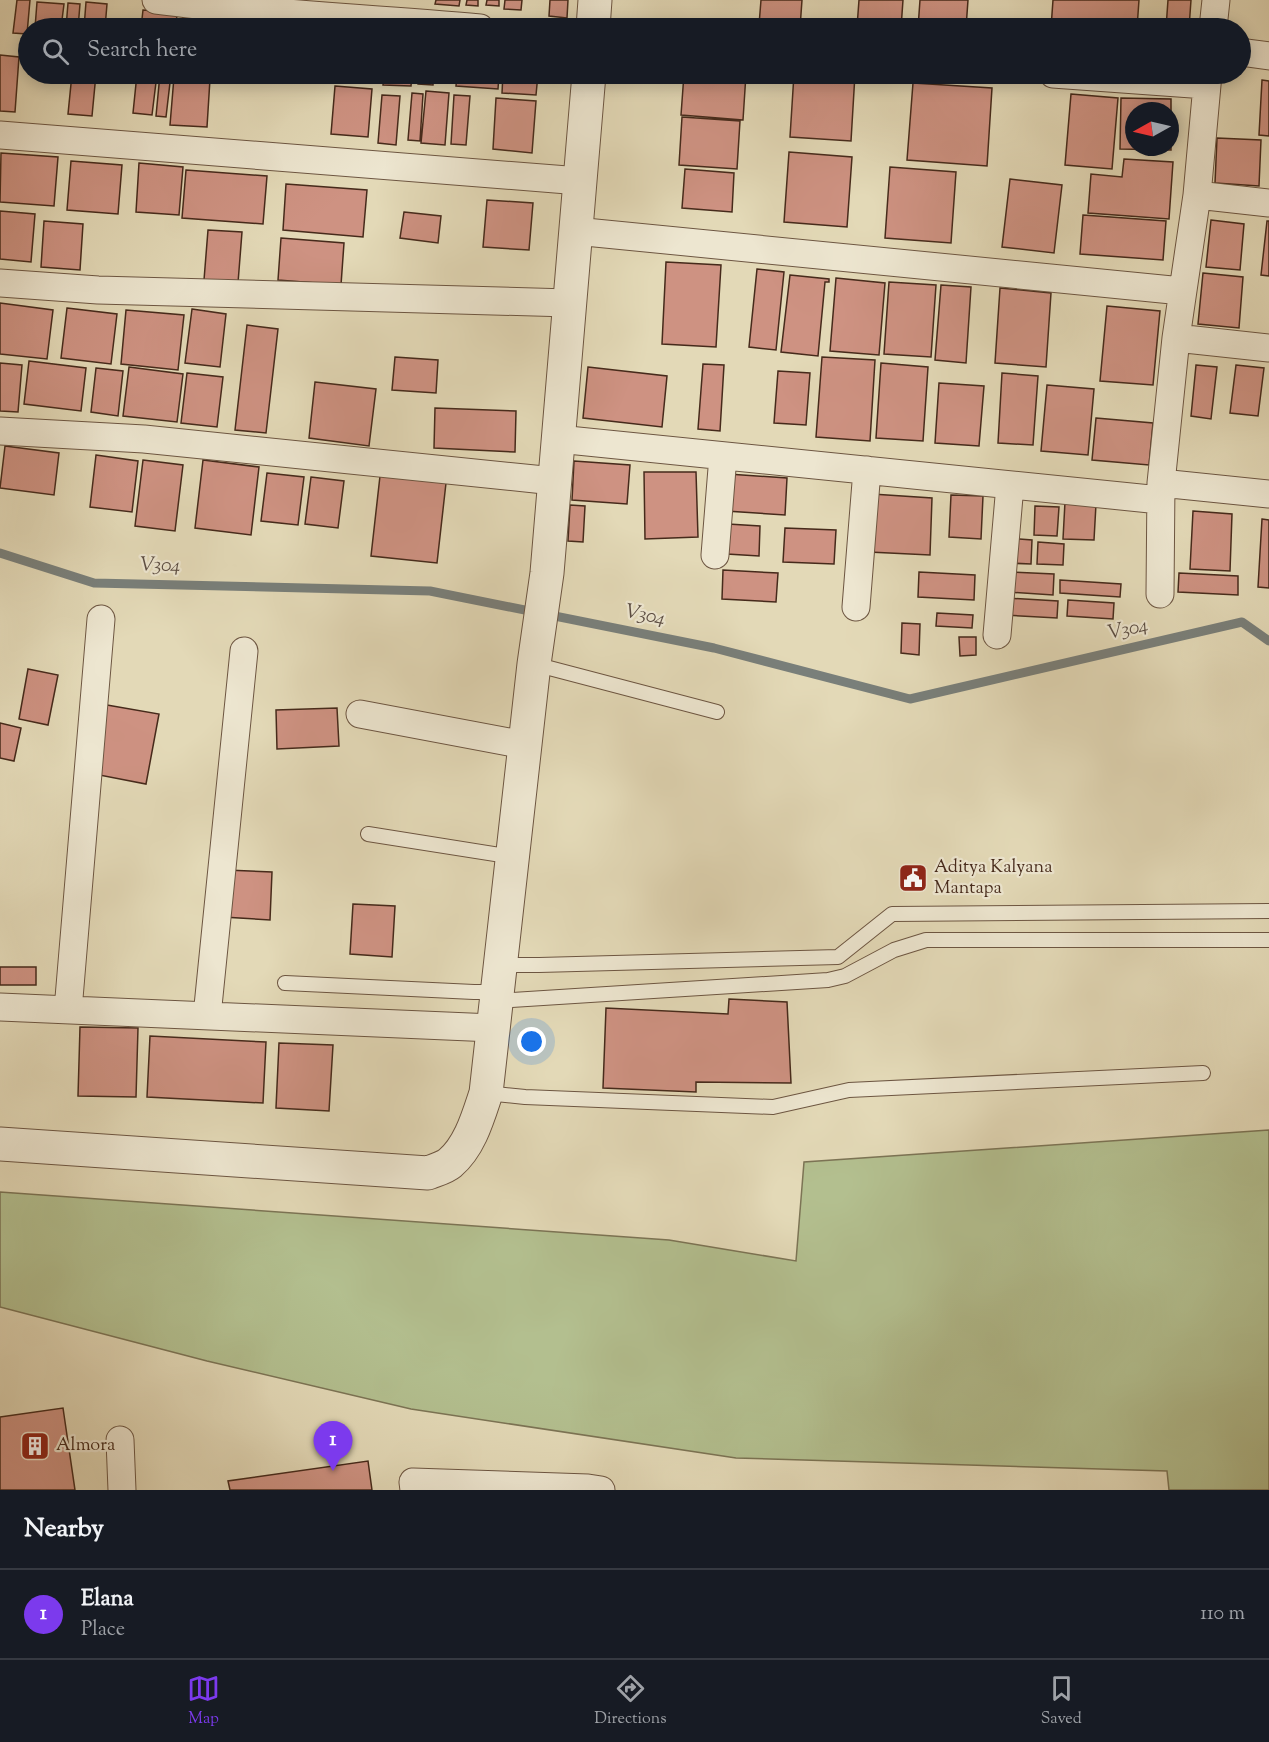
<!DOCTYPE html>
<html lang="en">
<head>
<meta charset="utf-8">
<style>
	body { margin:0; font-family:"Sorts Mill Goudy",serif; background:#20242c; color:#f1f3f6 }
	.compass { position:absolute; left:1125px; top:102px; width:54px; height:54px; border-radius:50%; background:#171b24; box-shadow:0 3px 15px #0003; rotate:262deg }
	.you { position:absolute; left:532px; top:1042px; width:21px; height:21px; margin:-15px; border:4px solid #fff; border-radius:50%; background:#1a73e8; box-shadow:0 0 0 9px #1a73e833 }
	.badge { display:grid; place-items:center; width:39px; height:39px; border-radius:50%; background:#7c3aed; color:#fff; font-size:20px; font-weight:700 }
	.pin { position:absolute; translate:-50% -50px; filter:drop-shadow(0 2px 3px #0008) }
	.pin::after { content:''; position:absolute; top:32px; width:21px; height:18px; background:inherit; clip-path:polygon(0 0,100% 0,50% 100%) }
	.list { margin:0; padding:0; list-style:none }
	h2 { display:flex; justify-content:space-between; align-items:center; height:78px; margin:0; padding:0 24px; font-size:26px }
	h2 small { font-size:20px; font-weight:400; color:#9ea1a6 }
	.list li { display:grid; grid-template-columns:39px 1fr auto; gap:18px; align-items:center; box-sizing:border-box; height:90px; padding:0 24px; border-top:2px solid #363941 }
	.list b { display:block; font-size:22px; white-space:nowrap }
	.list p { margin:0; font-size:20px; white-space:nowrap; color:#9ea1a6 }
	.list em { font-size:20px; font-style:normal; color:#9ea1a6 }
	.icon { flex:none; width:33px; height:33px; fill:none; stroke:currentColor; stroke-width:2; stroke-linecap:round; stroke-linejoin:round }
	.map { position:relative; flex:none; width:1269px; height:1490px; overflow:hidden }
	.search { position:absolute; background:#171b24; box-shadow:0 3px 15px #0003; left:18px; right:18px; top:18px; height:66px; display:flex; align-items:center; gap:15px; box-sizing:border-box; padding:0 21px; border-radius:33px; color:#9ea1a6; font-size:22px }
	.sheet { height:168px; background:#171b24 }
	nav { display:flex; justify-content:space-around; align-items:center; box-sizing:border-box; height:84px; border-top:2px solid #363941; background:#171b24; font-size:16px; color:#9ea1a6 }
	nav a { display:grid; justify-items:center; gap:3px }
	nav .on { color:#7c3aed }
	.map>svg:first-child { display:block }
	.green { fill:#b3bf8f; stroke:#7c7455; stroke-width:1.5 }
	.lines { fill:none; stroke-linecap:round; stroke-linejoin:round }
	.stream { stroke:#797f7a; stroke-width:9 }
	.building { fill:#ce9282; stroke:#462a1b; stroke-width:1.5; fill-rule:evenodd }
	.service-casing { stroke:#6d5642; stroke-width:16 }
	.minor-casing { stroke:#6d5642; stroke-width:29 }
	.tertiary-casing { stroke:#6d5642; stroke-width:35 }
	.service { stroke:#ede6d0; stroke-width:14 }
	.minor { stroke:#ede6d0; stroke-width:27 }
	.tertiary { stroke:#ede6d0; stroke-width:33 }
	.labels { text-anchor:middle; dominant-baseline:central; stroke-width:4.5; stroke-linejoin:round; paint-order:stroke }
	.poi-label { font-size:18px; fill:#462a1b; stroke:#ede6d0; text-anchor:start }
	.water-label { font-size:20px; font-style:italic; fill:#5b4d43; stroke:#ede6d0 }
</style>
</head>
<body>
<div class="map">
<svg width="1269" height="1490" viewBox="0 0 1269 1490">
	<rect width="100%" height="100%" fill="#e3d9b7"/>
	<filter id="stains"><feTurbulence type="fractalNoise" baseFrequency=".00333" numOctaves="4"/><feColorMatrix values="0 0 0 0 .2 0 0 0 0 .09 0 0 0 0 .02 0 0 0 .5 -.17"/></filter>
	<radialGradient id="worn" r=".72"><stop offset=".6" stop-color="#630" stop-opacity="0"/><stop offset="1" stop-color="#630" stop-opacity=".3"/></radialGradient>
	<path class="green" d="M1269,1130V1490H1169L1167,1471L736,1458L411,1409L207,1361L0,1307V1192L669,1240L796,1261L804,1162Z"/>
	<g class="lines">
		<path class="stream" d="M0,553L94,583L430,591L714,648L910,699L1242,622L1269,641"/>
	</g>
	<path class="building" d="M17,0H30L27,34L13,33Z
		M436,0H460L459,6L435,4Z
		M467,0H478V6L466,5Z
		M487,0H499V6L486,5Z
		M505,0H522L521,10L504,9Z
		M550,0H568L567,18L549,16Z
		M761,0H802L800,28L759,25Z
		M859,0H903L901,28L857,27Z
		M920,0H968L966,28H918Z
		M1053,0H1139L1137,28H1051Z
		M1168,0H1191L1189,28H1166Z
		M37,2L64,4L61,28H35Z
		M86,2L107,4L105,28H84Z
		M68,3L80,4L78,28H66Z
		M143,10L177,13L176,28H141Z
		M183,15L224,18L223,28H182Z
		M116,19L137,21L136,28H115Z
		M0,55L19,57L15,112L0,111Z
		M38,74H50V78L37,76Z
		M72,74H96L92,116L68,114Z
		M137,74H157L152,115L133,113Z
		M160,74H171L166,117L156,116Z
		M336,74H376L375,79L336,76Z
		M384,74H412L411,86L383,85Z
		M418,74H434L433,85L418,84Z
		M438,74H450L449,79L438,78Z
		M457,74H499L498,89L456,86Z
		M503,74H538L536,95L502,93Z
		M684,74H746L743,120L681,115Z
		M794,74H855L851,141L790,137Z
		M174,77L210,79L207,127L170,125Z
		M1262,80L1269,81V136L1259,135Z
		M913,83L992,88L987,166L907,160Z
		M335,86L372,89L368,137L331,134Z
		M426,91L449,93L445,145L421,143Z
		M412,93L423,94L420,141L408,140Z
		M1071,94L1118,98L1112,169L1065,165Z
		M382,95L400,96L396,145L378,143Z
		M454,95L470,96L466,145L451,144Z
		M496,98L536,101L532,153L493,149Z
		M1121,98L1171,99V150L1120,149ZM1134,111H1170V147H1134Z
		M682,117L740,121L737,169L679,165Z
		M1217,138L1261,140L1259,186L1215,183Z
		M789,152L852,157L847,227L784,222Z
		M1,153L58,157L54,206L0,202Z
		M1124,159L1173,162L1169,219L1088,213L1091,174L1122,177Z
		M71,161L122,165L118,214L67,210Z
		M139,163L183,167L179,215L136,212Z
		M890,167L956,172L951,243L885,238Z
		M685,169L734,173L732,212L682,208Z
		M186,170L267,176L263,224L182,218Z
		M1010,179L1062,185L1054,253L1002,247Z
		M286,184L367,190L363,237L283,230Z
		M487,200L533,203L529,250L483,247Z
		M0,211L35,214L31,262L0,259Z
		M404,212L441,216L438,243L400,238Z
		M1083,215L1166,221L1163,260L1080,254Z
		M1211,220L1244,224L1240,270L1206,267Z
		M44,221L83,224L80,270L41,267Z
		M1267,221H1269V276L1261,275Z
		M208,230L242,232L238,283L204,280Z
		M281,238L344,243L341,285L278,280Z
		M666,262L721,265L716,347L662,344Z
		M757,269L784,272L776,350L749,347Z
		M1203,273L1243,277L1239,328L1198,324Z
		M790,275L829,279V282H825L818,356L781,352Z
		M836,278L885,283L879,355L830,351Z
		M889,282L936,285L931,357L884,354Z
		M941,285L971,287L966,363L935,360Z
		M1000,288L1051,293L1046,367L995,363Z
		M0,303L53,310L47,359L0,354Z
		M1107,306L1160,311L1153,385L1100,381Z
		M67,308L117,314L111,364L61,358Z
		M192,309L226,314L220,367L185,363Z
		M126,310L184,315L178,370L121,364Z
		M247,325L278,329L266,433L235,430Z
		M395,357L438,360L436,393L392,390Z
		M822,357L875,360L870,441L816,437Z
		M29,361L86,368L81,411L24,404Z
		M0,363L22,365L18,412L0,411Z
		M881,363L928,367L923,441L876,438Z
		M703,364L724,365L720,431L698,429Z
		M1196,365L1217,367L1211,419L1191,416Z
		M1236,365L1264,368L1258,416L1230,413Z
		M129,367L183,374L177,422L123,416Z
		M588,367L667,376L662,427L583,418Z
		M96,368L123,371L118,416L91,412Z
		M778,371L810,373L806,425L774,423Z
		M187,373L223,377L217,427L181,423Z
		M1002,373L1038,376L1033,445L998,443Z
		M315,382L376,389L369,446L309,438Z
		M939,383L984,386L979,446L935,443Z
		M1047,385L1094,389L1088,455L1041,451Z
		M435,408L516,411L515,452L434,448Z
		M1096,418L1153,423L1149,465L1092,460Z
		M5,446L59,453L54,495L0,488Z
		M96,455L138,461L132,512L90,507Z
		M143,460L183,465L175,531L135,526Z
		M203,460L259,467L251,535L195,528Z
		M574,461L630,465L627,504L572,500Z
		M644,472H696L698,537L645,539Z
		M267,473L304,477L298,525L261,521Z
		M728,474L787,478L785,515L726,511Z
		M380,476L446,483L437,563L371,556Z
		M311,477L344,481L338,528L305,524Z
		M872,494L932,498L930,555L869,552Z
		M951,495L983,496L981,539L949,537Z
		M1065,502L1096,504L1094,540L1063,539Z
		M570,505L585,506L583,542L568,541Z
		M1035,506L1059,507L1057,536L1034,535Z
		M1193,511L1232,514L1230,571L1190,569Z
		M1262,519L1269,520V588L1258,587Z
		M728,524L760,526L759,556L727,554Z
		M785,528L836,530L834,564L783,562Z
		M1008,538L1032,540L1031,564L1007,563Z
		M1038,542L1064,544L1063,565L1037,564Z
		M723,570L778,573L776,602L722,599Z
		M919,572L975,575L974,600L918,597Z
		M1009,572L1054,574L1053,595L1008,592Z
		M1179,573L1238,576V595L1178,592Z
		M1060,580L1121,584L1120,597L1060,593Z
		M1007,598L1058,601L1057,618L1005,615Z
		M1068,600L1114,603L1113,619L1067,616Z
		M937,613L973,615L972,628L936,626Z
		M902,623L920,624L919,655L901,653Z
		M959,637H976V655L960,656Z
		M28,669L58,675L48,725L19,719Z
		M107,705L159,714L146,784L94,774Z
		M337,708L339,746L277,749L276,710Z
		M0,723L21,728L14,761L0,758Z
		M226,870L272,872L270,920L223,917Z
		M353,904L395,906L392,957L350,954Z
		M0,967H36V985H0Z
		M729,999L787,1002L791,1083L696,1082V1092L603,1088L606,1008L728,1014Z
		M80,1027L138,1028L136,1097L78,1096Z
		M150,1036L266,1042L263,1103L147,1097Z
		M279,1043L333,1045L329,1111L276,1108Z
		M63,1408L75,1490H0V1417Z
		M368,1461L372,1490H230L228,1481Z"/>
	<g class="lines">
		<g class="service-casing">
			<path id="service" d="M534,664L717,712
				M368,834L513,857
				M500,965H539L838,957L892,914L1269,911
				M285,983L474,992H498
				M497,1001L828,980L845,976L894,950L926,940H1269
				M486,1093L525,1097L773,1107L849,1090L1203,1073"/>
		</g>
		<g class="minor-casing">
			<path id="minor" d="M156,0C264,14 372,18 480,28
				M1213,28L1216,0
				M1240,52L1269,56
				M1053,74L1206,85
				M0,135L580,181
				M1197,195L1269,203
				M575,231L1182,291
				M0,283L98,290L569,303
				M1176,338L1269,348
				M0,431L144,439L554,481
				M558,439L1160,500
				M1161,483L1269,494
				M715,555L723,456
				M1160,594L1161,483L1176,338L1197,195L1208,74
				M856,607L867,470
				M997,635L1010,485
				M360,714L525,745
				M0,1007L493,1028
				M68,1010L101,619
				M207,1016L244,651
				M120,1440L122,1490
				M414,1490L413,1482L588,1488L601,1490"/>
		</g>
		<g class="tertiary-casing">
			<path id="tertiary" d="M593,28L595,0
				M0,1144L428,1173C435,1170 444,1168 450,1163C470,1146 478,1117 486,1093L534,664L547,573L589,74"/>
		</g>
		<use href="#service" class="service"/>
		<use href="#minor" class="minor"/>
		<use href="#tertiary" class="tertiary"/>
	</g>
	<defs>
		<g id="civic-square" transform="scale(1.5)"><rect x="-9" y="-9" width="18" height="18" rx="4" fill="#8f2418" stroke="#ede6d0"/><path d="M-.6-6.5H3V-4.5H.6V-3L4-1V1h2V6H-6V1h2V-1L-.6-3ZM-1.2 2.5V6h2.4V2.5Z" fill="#fff"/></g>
		<g id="building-square" transform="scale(1.5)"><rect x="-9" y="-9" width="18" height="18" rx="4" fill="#8f2418" stroke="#ede6d0"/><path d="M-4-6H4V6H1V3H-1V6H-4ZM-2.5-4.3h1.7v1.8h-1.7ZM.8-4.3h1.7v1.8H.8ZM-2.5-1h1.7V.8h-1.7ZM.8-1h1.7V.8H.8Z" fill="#fff"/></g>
	</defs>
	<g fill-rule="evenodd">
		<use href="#civic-square" x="913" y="878"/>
		<use href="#building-square" x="35" y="1446"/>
	</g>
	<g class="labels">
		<g class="poi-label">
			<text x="934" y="868">Aditya Kalyana<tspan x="934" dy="21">Mantapa</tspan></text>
			<text x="56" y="1446">Almora</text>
		</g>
		<g class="water-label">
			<text transform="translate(160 566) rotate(1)">V304</text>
			<text transform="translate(645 616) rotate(11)">V304</text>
			<text transform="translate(1128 630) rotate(-13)">V304</text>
		</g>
	</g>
	<rect width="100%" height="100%" filter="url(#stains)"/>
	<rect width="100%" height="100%" fill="url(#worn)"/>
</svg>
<svg class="compass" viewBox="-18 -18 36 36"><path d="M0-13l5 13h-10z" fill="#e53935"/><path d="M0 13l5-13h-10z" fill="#9ea1a6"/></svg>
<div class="you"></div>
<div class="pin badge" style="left:333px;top:1471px">1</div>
<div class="search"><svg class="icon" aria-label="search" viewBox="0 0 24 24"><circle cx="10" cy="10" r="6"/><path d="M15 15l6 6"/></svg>Search here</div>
</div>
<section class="sheet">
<h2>Nearby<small></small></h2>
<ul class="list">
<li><span class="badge">1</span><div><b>Elana</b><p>Place</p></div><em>110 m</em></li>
</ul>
</section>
<nav>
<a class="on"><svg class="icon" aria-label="map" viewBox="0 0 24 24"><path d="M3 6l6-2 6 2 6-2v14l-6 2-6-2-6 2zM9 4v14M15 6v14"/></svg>Map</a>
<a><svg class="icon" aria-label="directions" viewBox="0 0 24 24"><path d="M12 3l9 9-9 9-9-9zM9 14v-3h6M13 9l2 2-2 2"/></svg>Directions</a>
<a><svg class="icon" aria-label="saved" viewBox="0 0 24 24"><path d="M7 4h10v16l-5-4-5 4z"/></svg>Saved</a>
</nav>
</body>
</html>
